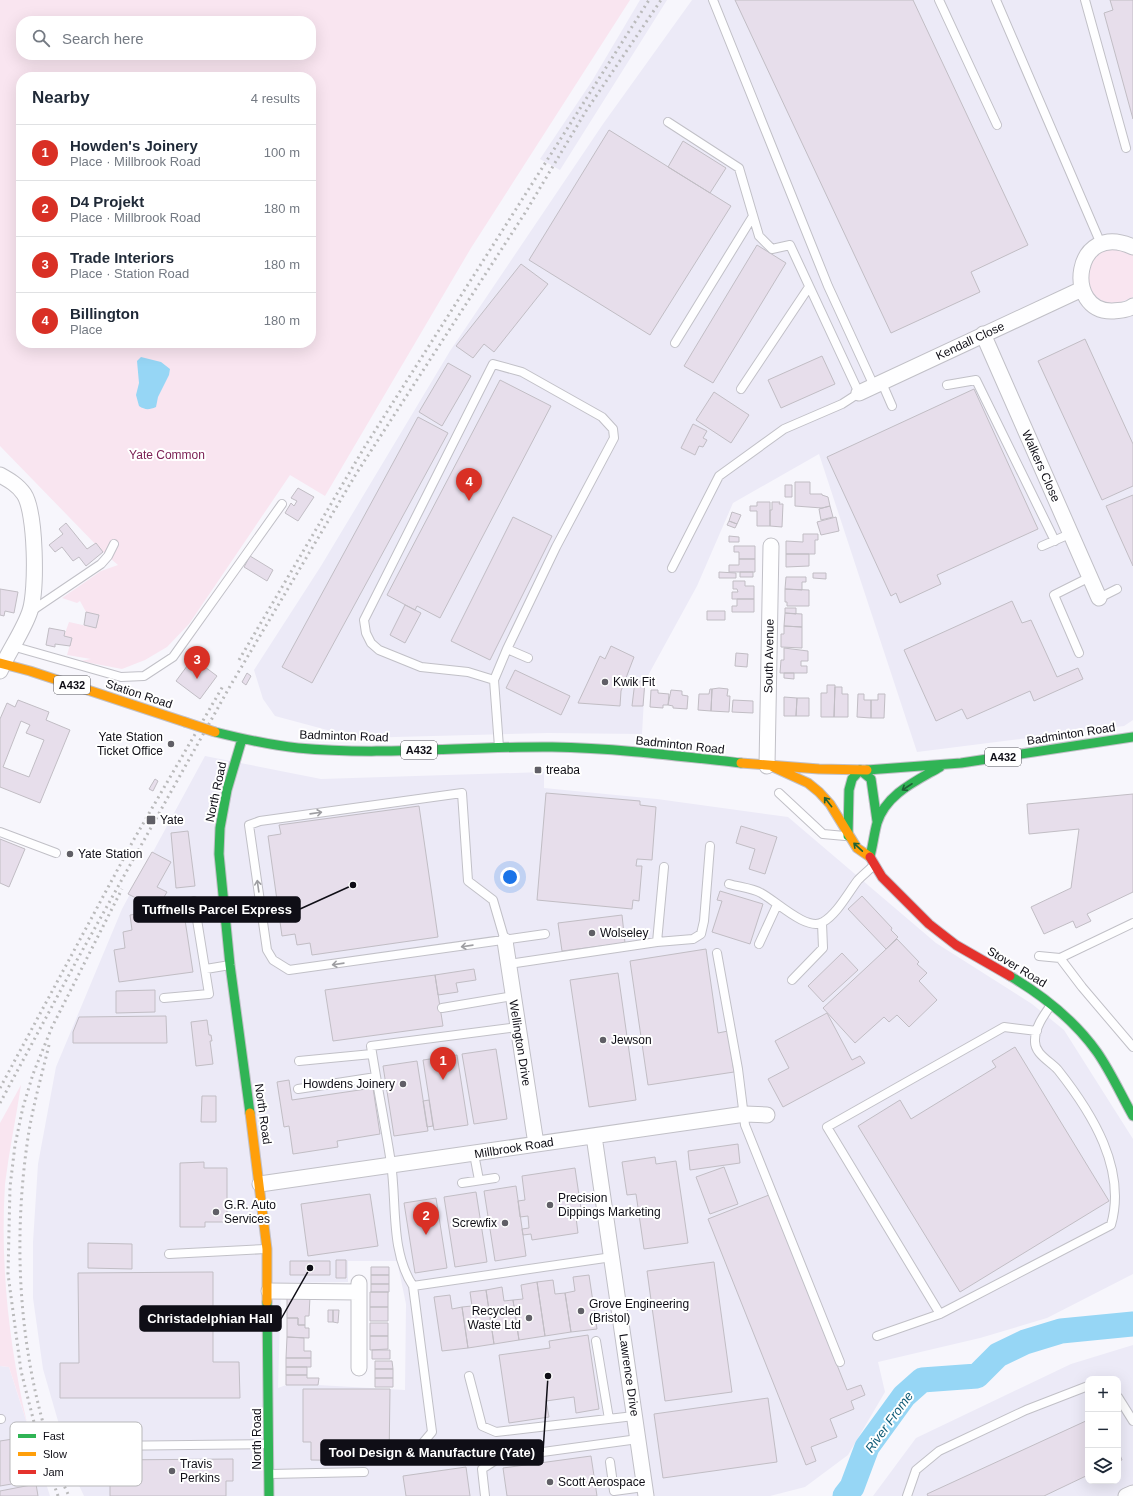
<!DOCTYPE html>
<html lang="en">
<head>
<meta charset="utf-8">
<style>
	body { margin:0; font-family:Arial,sans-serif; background:#f6f6f7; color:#1f2937 }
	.controls { position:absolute; right:12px; bottom:12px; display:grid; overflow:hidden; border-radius:8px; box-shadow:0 4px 16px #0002 }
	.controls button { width:36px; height:36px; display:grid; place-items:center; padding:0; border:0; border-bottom:1px solid #e0e1e3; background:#fff; color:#1f2937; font:20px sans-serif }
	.you { position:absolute; left:510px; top:877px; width:14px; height:14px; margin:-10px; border:3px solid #fff; border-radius:50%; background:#1a73e8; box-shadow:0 0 0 6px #1a73e833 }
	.badge { display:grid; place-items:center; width:26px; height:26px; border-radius:50%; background:#d93025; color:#fff; font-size:13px; font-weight:700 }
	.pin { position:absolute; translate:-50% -33px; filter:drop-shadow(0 1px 2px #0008) }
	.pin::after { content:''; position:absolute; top:21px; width:14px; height:12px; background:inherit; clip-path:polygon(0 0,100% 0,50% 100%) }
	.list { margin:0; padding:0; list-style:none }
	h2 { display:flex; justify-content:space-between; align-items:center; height:52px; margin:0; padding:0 16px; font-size:17px }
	h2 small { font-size:13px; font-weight:400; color:#747a83 }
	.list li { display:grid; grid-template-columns:26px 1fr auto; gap:12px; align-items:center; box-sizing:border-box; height:56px; padding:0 16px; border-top:1px solid #e0e1e3 }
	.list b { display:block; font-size:15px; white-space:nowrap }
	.list p { margin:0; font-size:13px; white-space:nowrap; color:#747a83 }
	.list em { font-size:13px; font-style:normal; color:#747a83 }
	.icon { flex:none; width:22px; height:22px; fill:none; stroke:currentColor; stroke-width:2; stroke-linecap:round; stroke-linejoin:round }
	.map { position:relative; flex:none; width:1133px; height:1496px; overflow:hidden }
	.search { position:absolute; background:#fff; box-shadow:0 4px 16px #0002; left:16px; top:16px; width:300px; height:44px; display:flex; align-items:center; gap:10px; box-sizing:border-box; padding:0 14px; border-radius:16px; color:#747a83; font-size:15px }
	.panel { position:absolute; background:#fff; box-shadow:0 4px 16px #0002; left:16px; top:72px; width:300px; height:276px; border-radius:16px }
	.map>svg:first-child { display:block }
	.built { fill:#eceaf7; fill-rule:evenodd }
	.green { fill:#f9e5f0; fill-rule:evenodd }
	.water { fill:#96d6f5 }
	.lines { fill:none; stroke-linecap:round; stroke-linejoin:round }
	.river { stroke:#96d6f5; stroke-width:25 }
	.building { fill:#e7deeb; stroke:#c1bdc4; fill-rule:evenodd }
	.lane-casing { stroke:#c1c0c7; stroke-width:10 }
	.street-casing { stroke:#c1c0c7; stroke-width:17 }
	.fast-casing { stroke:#c1c0c7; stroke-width:11 }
	.slow-casing { stroke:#c1c0c7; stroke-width:11 }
	.jam-casing { stroke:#c1c0c7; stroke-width:11 }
	.lane { stroke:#fefeff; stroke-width:8 }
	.street { stroke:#fefeff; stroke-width:15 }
	.fast { stroke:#30b455; stroke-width:9 }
	.slow { stroke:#ff9f0a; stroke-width:9 }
	.jam { stroke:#e5322d; stroke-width:9 }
	.rail { stroke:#bababb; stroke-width:3; stroke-dasharray:2 4; stroke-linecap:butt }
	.slow-bridge-casing { stroke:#c1c0c7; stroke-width:11; stroke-linecap:butt }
	.slow-bridge { stroke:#ff9f0a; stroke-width:9 }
	.oneway { stroke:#206136 }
	.oneway2 { stroke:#9e9ea2 }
	.poi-dot { fill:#605f66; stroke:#fff; stroke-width:1.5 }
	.labels { text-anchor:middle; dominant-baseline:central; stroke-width:4; stroke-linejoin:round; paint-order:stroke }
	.shield { fill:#fff; stroke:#57565c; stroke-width:1 }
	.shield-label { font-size:11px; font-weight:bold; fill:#0f0e16 }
	.street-label { font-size:12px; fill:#0f0e16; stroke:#fff }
	.park-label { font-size:12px; fill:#7d2256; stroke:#fff }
	.poi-label { font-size:12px; fill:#0f0e16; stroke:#fff; text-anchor:start }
	.water-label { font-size:13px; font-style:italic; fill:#115c78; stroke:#fff }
	.key { fill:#fff; stroke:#b7b7b9; stroke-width:1 }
	.key-label { font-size:11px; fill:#0f0e16 }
	.leader { fill:none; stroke:#0f0e16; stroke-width:1.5 }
	.callout-dot { fill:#0f0e16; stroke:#fff; stroke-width:1.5 }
	.callout { fill:#0f0e16; stroke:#0f0e16; stroke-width:1.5 }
	.callout-label { font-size:13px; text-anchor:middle; font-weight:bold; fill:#fff }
</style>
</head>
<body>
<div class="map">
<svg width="1133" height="1496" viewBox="0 0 1133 1496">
	<rect width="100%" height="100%" fill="#f7f6fc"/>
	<path class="built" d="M640,0H667L560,170L540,159L592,81Z
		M692,0H1133V720L1124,726L917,752L819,454L733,503L697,586L645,681L642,734L548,733L357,738L275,716L263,699L254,670L321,566L450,351L603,124Z
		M205,756L321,779L544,772V788L657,799L788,817L936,943L1032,1004L1064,1030L1133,1139V1274L1047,1318L980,1338L878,1362L885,1392L848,1455L805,1487L770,1496H84L73,1473L43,1369L33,1298V1242L38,1164L56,1067L122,909ZM348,1261H397L406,1304L405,1390L318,1385H286L278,1388L281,1283L348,1282Z
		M1133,1345V1496H873L916,1438L1071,1364ZM1088,1379H1118V1481H1088Z
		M0,1366L9,1367L50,1496H0Z"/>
	<path class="green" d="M0,0H630L471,248L325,496L290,475L189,624L167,647L145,660L122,669L80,661L91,659L67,655L72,638L64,636L69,622L96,628L99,615L86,612L80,601L77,603L62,598L101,571L118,565L103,552L0,446ZM21,21H311V55H21ZM21,77H311V343H21Z
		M1112,246L1133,253V297C1126,300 1120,303 1112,303C1101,303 1086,291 1086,279C1086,273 1090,264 1091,258Z
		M21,1085C16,1118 9,1151 5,1184C0,1265 9,1345 27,1423L9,1367L0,1366V1123Z"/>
	<path class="water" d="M141,357L161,362L170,369L169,375L158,397L156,407C149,410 145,410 139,406L136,395L139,383L137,361Z"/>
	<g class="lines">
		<path class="river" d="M845,1496L852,1487L867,1447L904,1396L922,1380L977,1376L998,1355L1025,1342L1061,1331L1133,1324"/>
	</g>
	<path class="building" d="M735,0H913L1028,245L971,272L980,292L891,333Z
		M1110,0H1133V119L1104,13L1113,10Z
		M609,130L731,206L650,335L529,260Z
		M683,141L726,168L710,193L668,167Z
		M757,245L786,263L713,383L684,366Z
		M521,264L548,284L494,352L484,344L473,358L456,346Z
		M1085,339L1133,444V486L1102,500L1038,361Z
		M822,356L835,384L781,408L768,380Z
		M448,363L471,376L442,426L419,412Z
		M500,380L551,406L440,618L417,606L415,610L387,595Z
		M974,389L1038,529L937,575L941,584L900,603L896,593L891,596L827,457Z
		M714,392L749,415L731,443L696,420Z
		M418,417L448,433L312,683L282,667Z
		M693,424L707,431L703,438L707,440L703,447L699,446L695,455L681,448Z
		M795,482H810V494H822V495L828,497L830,506L822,508L795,506Z
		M785,485H792V497H785Z
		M298,488L314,497L298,521L285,513L291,503L294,506L297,501L291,498Z
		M1133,495V566L1106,506Z
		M757,502H770V526H757V511H750V506H757Z
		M772,502H780L779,504H783L782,527L770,526V510H772Z
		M830,506L833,517L821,520L819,509Z
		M732,512L741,515L737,524L729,521Z
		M513,517L552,536L490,660L451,641Z
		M836,517L839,531L821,535L817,522Z
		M729,521L737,524L735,528L727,525Z
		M66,523L87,549L96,543L103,552L86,566L79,557L73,561L62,547L55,552L49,545L63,534L59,529Z
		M803,534H818V540H815V554H786V541L803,542Z
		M729,536L739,537V542H729Z
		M734,546H755V559H739V552H734Z
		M786,554H809V566L786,567Z
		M250,556L273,570L267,581L244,567Z
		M739,559H755V572H729V565H739Z
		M719,572L736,573V578H719Z
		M740,572H753V577H740Z
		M813,573H826V579L813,578Z
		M786,577H806V582H802V590L785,589Z
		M733,581H745V586H754V599H732V592H738L737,589H733Z
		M0,589L18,592L14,613L5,611L4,616L0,615Z
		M785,589L809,590V606H787V602H785Z
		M737,599H754V612H732V606H737Z
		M1012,601L1022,623L1031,620L1057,677L1078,668L1083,679L1034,701L1030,691L967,719L962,709L936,721L904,650Z
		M405,605L421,613L405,643L390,635Z
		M785,608H796V614L785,613Z
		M707,611H725V620H707Z
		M86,612L99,615L96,628L84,625Z
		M785,613L802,614V627L784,626Z
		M784,626L802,627V648L781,647V634H784Z
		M49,628L65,631L64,636L72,638L70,646L55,644V647L46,645Z
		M611,646L634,657L621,691L620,706L578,703L600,656L605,659Z
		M784,648L808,651V661H801V666H807V673H780L781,660H784Z
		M736,653L748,654L747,667L735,666Z
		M193,658L217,676L200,699L176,681Z
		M515,670L570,696L561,715L506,688Z
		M247,673L251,676L246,685L242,682Z
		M784,673H794V679L784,678Z
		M635,681H645L643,706H632Z
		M827,685H835L834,717H821V693H827Z
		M835,687H842V694H848V717H834Z
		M719,688L728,689L727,696H730L729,712L711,711L712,689Z
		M710,689H712L711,711L698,710L699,694H709Z
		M651,690H658V693L669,694L668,705H663V708L650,707Z
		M671,690L682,691V695L688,696L687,709L673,708V706L668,705Z
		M858,694H864V700H871V718L857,717Z
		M878,694H885L884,718H871V700H878Z
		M784,697L797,698L796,716H784Z
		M797,698H809V716H796Z
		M18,700L49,712L46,720L70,730L40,803L0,787V719L7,703L15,707ZM21,721L30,725L26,733L44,740L29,777L3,767Z
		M733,700L753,701V713L732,712Z
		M155,779L158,781L153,791L149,789Z
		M546,793L640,801V805L656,807L652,860L637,859L636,866H642L639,901L633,900L632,909L537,900Z
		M1133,794V892L1087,914L1091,921L1076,928L1073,921L1044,934L1031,907L1071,888L1079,829L1029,834L1027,804Z
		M419,806L438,937L312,955L310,943L297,945L295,934L282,936L268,836L281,834L279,825Z
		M741,826L777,837L765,874L749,869L755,849L736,843Z
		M188,831L195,886L176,888L171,833Z
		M0,839L25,849L9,887L0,883Z
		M152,852L171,862L157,887L167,892L157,909L147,904L144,910L134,904L138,899L128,894Z
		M720,891L763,904L750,944L712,932L722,901L717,900Z
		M862,896L892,928L891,930L898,937L886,949L848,909Z
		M183,907L193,972L119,982L114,950L125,948L123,932L132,930L130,915Z
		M622,915L625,943L562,951L558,923Z
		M897,939L919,962L917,964L927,973L919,981L937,1000L909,1027L897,1015L889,1022L884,1017L855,1043L823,1008Z
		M706,949L718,1033L728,1031L734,1072L648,1085L630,961Z
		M842,953L858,970L823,1002L808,986Z
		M474,969L476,980L456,983L458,992L438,995L435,975Z
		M618,973L636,1100L589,1107L570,980Z
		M435,975L443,1026L333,1041L325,990Z
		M155,990V1012L116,1013V991Z
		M827,1013L852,1060L860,1056L865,1063L783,1107L768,1079L789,1068L775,1041Z
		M166,1016L167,1043H73V1032L79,1017Z
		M207,1020L209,1035H211L212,1041H210L213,1064L196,1066L191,1022Z
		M1015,1047L1109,1201L960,1292L858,1126L900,1100L911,1119L996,1067L992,1061Z
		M496,1049L507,1119L474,1124L462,1054Z
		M457,1055L468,1125L434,1130L423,1060Z
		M417,1061L428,1131L394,1136L383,1066Z
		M289,1080L292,1100L373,1088L380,1134L337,1141L338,1147L293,1154L289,1126L284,1127L277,1082Z
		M202,1096H216V1122H201Z
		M429,1100L433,1126L427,1127L423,1101Z
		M738,1144L740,1163L690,1170L688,1151Z
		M655,1157L656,1164L676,1161L688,1243L644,1249L636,1194L627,1195L622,1162Z
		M204,1162V1168H227V1222H205V1227H180V1163Z
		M724,1167L738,1204L710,1214L696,1177Z
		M575,1168L581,1209L575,1210L578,1233L532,1240L531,1234L523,1235L522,1229L529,1228L528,1216L520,1217L518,1201L525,1200L522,1176Z
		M516,1186L526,1256L495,1261L484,1191Z
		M476,1192L487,1262L455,1267L444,1197Z
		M370,1194L378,1246L308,1256L301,1204Z
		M769,1195L847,1390L861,1385L865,1395L851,1401L854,1409L830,1419L837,1437L811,1447L816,1461L806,1465L708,1219Z
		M436,1198L447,1268L415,1273L404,1203Z
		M88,1243L132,1244V1269L88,1268Z
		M336,1260H346V1278H336Z
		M290,1261H330V1275H290Z
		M714,1262L732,1392L665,1401L647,1271Z
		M371,1267H389V1275H371Z
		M210,1272H213V1362H239L240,1398H60V1363H79L78,1273Z
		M371,1275H389V1284H371Z
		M589,1275L597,1329L571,1332L565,1293L575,1291L573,1277Z
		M553,1280L555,1294L565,1293L571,1332L545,1336L537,1282Z
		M537,1282L545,1336L519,1340L513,1300L523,1299L521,1285Z
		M371,1284H389V1292H371Z
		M502,1287L504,1301L513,1300L519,1340L494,1344L486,1290Z
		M486,1290L494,1344L468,1348L462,1307L472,1306L470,1292Z
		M370,1292H388V1307H370Z
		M450,1295L452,1309L462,1307L468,1348L442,1351L434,1297Z
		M287,1296L310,1297L309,1316H305V1325H298V1318H287Z
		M370,1307H388V1321H370Z
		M328,1310H333V1322H328Z
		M333,1310H339L338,1323L333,1322Z
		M287,1318H298V1325H305V1328H309V1338L287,1337Z
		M370,1323H388V1336H370Z
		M588,1335L599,1409L576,1413L574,1397L546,1401L549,1417L509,1423L499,1355L550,1348L549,1341Z
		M370,1336H388V1349L370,1350Z
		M287,1337L304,1338V1351H311V1358H286Z
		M372,1350H390V1359H372Z
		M286,1358H311V1367H286Z
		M375,1361H392L393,1369H375Z
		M286,1367H307V1375H286Z
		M375,1369H393V1378H375Z
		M286,1375H307V1378H319L318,1385H286Z
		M375,1378H393V1387H375Z
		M303,1389H390L389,1461L311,1460V1442H303Z
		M768,1398L777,1462L663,1478L654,1414Z
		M1088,1420V1475L1044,1496H928L927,1494Z
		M26,1437L35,1480L0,1486V1441Z
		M1118,1450L1122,1460L1118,1461Z
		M591,1456L597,1496H507L503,1468Z
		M233,1459V1481H226V1496H110V1460Z
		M466,1467L470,1496H406L403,1476Z
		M36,1484L38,1496H0V1491Z"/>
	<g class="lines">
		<g class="lane-casing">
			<path id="lane" d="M713,0L828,286L874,386
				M939,0L997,125
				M996,0L1101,244
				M1085,0L1126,148
				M668,122L739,168L759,236L772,249L790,245L859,393L842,404L784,429L719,476L672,568
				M675,343L753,216
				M882,383L892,406
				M947,385L976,380L1055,541
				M741,389L809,287
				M1042,546L1072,533
				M1099,598L1117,589
				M30,612L101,564L108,556L114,544
				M12,646L121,677L144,676L173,657L282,504
				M1079,653L1054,595L1090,577
				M494,680L468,672L421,667L379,650L371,643L366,633L364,620L493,364L522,372L602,417L613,429L614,438L556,547L507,649
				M499,747L494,680L507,649L528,658
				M779,793L823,834L845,836
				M0,832L56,853
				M729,884C739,887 752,888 761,893C775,900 807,932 823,922C837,914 848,893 858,880C863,875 869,870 874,865
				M1133,923L1060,958L1082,987L1133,1047
				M505,941L493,900L468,881L462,793L260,821L249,825L267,950L273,960L289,970L545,934
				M657,942L693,939L701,934L704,921L710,846
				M759,944L777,905
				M717,953L738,1069L745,1125L840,1362
				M1039,956L1060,958
				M509,964L657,942L664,867
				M206,969L230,965
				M792,980L823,948L822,923
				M164,998L209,994L194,901
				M442,1008L513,996
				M518,1027L371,1046C377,1085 385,1124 391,1163C397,1203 390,1251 413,1286L612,1257
				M299,1061L372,1054
				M298,1089L376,1077
				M474,1154L479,1180
				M462,1183L495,1178
				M169,1254L266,1249
				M413,1286L432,1432L421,1445
				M940,1314L827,1127L1004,1027L1037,1031
				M877,1336L940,1314L1111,1225C1127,1169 1092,1113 1058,1070C1050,1061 1034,1054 1035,1040C1035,1027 1044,1015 1051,1005
				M596,1341L609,1419
				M469,1376L482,1426L496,1432L634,1416
				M1118,1397L1133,1421
				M0,1419H1
				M100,1446L268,1444
				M610,1462L614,1491L644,1487
				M270,1474L364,1472
				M485,1496L482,1469L499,1458L638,1439
				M907,1496L916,1470L939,1451L1026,1410L1088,1386"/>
		</g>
		<g class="street-casing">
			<path id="street" d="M1133,247C1073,219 1063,313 1113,311C1120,310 1127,311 1133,306
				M983,334L1099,598
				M859,393L1082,289
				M0,475C9,480 18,485 24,494C36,512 37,590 30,611C24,630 8,652 0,671
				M767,766L771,546
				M505,941L536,1144
				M594,1136L646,1496
				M260,1184L745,1114L767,1115
				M269,1291L358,1292
				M359,1368V1283
				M1126,1496L1133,1493"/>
		</g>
		<g class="fast-casing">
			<path id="fast" d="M215,732C243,739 270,745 298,748C382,756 467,746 552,747C615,748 678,756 741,763
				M242,739L227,790L220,828L219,854L230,965L250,1113
				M867,770L961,763L1133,737
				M848,836L849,790L852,779L860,770L871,779L877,821
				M870,856C873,845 874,834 877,823C886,794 916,781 940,767
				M1010,976C1042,995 1075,1021 1097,1052C1111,1072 1121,1095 1133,1116
				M267,1302L269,1496"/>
		</g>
		<g class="slow-casing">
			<path id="slow" d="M0,663L30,671L185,722
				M741,763L819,769L867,770
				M773,767L808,783L819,792L830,804L857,848L870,857
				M250,1113L267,1249V1302"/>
		</g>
		<g class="jam-casing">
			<path id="jam" d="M870,857L882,877L929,924L956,945L1010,976"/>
		</g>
		<use href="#lane" class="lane"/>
		<use href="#street" class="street"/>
		<use href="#fast" class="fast"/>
		<use href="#slow" class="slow"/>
		<use href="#jam" class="jam"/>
		<path class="rail" d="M239,660L364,448L649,0
			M49,1045C42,1074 34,1102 29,1131C14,1226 17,1326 42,1419C49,1445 57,1472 69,1496
			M0,1088L133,841L223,686
			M0,1103L77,960L229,688L356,474L525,213L586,111L661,0
			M58,1496L39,1442L21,1371L8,1274L10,1187L15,1145L23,1107L33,1074L52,1027L122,889"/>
		<g class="slow-bridge-casing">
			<path id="slow-bridge" d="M185,722L215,732"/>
		</g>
		<use href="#slow-bridge" class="slow-bridge"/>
	</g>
	<defs><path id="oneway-shaft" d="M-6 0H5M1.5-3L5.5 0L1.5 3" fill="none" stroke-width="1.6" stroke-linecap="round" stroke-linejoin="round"/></defs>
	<g class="oneway">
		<use href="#oneway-shaft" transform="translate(907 787) rotate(147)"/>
		<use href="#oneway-shaft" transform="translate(828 802) rotate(-128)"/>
		<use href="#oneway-shaft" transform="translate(858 847) rotate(-137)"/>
	</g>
	<g class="oneway2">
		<use href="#oneway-shaft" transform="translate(316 813) rotate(-8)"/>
		<use href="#oneway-shaft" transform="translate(258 886) rotate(-98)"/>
		<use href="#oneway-shaft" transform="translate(467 946) rotate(172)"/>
		<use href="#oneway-shaft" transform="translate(338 964) rotate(172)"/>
	</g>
	<g class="poi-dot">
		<circle cx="605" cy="682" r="4"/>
		<circle cx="171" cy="744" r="4"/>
		<rect x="534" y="766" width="8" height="8" rx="2"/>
		<rect x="146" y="815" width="10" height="10" rx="2"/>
		<circle cx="70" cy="854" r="4"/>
		<circle cx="592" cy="933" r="4"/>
		<circle cx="603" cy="1040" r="4"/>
		<circle cx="403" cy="1084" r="4"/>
		<circle cx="550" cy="1205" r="4"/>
		<circle cx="216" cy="1212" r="4"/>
		<circle cx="505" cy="1223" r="4"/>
		<circle cx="581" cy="1311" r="4"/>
		<circle cx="529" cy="1318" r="4"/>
		<circle cx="172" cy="1471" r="4"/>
		<circle cx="550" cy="1482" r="4"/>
	</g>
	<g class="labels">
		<g class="shield">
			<rect x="54" y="676" width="36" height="18" rx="3"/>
			<rect x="401" y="741" width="36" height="18" rx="3"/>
			<rect x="985" y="748" width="36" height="18" rx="3"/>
		</g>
		<g class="shield-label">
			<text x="72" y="685">A432</text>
			<text x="419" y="750">A432</text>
			<text x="1003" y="757">A432</text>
		</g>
		<g class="street-label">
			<text transform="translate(970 341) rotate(-25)">Kendall Close</text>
			<text transform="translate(1041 466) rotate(66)">Walkers Close</text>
			<text transform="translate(769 656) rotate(-89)">South Avenue</text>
			<text transform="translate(139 694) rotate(18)">Station Road</text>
			<text transform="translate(1071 734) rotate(-9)">Badminton Road</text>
			<text transform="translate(344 736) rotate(2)">Badminton Road</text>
			<text transform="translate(680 745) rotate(6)">Badminton Road</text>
			<text transform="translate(216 792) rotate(-78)">North Road</text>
			<text transform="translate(1017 967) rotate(31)">Stover Road</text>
			<text transform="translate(520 1043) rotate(81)">Wellington Drive</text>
			<text transform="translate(263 1114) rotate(82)">North Road</text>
			<text transform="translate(514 1148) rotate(-9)">Millbrook Road</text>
			<text transform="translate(629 1375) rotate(82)">Lawrence Drive</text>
			<text transform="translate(257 1439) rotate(-90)">North Road</text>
		</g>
		<g class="park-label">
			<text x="167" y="455">Yate Common</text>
		</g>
		<g class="poi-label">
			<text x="613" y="682">Kwik Fit</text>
			<text x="163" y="737" text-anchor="end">Yate Station<tspan x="163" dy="14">Ticket Office</tspan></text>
			<text x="546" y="770">treaba</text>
			<text x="160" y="820">Yate</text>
			<text x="78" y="854">Yate Station</text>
			<text x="600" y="933">Wolseley</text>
			<text x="611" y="1040">Jewson</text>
			<text x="395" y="1084" text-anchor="end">Howdens Joinery</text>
			<text x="558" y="1198">Precision<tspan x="558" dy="14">Dippings Marketing</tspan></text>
			<text x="224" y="1205">G.R. Auto<tspan x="224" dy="14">Services</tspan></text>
			<text x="497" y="1223" text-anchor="end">Screwfix</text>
			<text x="589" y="1304">Grove Engineering<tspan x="589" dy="14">(Bristol)</tspan></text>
			<text x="521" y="1311" text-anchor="end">Recycled<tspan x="521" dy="14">Waste Ltd</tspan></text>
			<text x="180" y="1464">Travis<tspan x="180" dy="14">Perkins</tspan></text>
			<text x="558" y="1482">Scott Aerospace</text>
		</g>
		<g class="water-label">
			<text transform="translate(889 1422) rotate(-54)">River Frome</text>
		</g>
	</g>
	<rect x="10" y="1422" width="132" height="64" rx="6" class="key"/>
	<rect x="18" y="1434" width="18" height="4" fill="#30b455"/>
	<rect x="18" y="1452" width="18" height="4" fill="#ff9f0a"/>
	<rect x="18" y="1470" width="18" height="4" fill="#e5322d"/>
	<g class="key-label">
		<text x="43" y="1440">Fast</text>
		<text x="43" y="1458">Slow</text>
		<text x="43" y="1476">Jam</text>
	</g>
	<path class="leader" d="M353 885L300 909M310 1268L281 1319M548 1376L543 1452"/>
	<g class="callout-dot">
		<circle cx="353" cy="885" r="4"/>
		<circle cx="310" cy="1268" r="4"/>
		<circle cx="548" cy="1376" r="4"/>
	</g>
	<g class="callout">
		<rect x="134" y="897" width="166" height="25" rx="4"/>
		<rect x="140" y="1306" width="141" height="25" rx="4"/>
		<rect x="321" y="1440" width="222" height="25" rx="4"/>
	</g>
	<g class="callout-label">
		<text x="217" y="914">Tuffnells Parcel Express</text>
		<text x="210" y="1323">Christadelphian Hall</text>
		<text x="432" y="1457">Tool Design &amp; Manufacture (Yate)</text>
	</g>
</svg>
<div class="controls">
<button>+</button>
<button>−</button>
<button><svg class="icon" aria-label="layers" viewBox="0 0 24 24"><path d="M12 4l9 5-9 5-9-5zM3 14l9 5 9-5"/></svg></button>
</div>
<div class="you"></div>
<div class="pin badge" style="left:443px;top:1080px">1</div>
<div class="pin badge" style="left:426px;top:1235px">2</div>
<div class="pin badge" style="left:197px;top:679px">3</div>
<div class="pin badge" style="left:469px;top:501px">4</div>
<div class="search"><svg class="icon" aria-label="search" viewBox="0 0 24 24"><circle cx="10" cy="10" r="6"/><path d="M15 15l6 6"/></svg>Search here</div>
<section class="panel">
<h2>Nearby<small>4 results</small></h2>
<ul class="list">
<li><span class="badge">1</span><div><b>Howden's Joinery</b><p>Place · Millbrook Road</p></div><em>100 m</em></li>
<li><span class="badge">2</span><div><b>D4 Projekt</b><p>Place · Millbrook Road</p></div><em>180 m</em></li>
<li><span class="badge">3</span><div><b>Trade Interiors</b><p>Place · Station Road</p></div><em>180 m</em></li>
<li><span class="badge">4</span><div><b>Billington</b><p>Place</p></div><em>180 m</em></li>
</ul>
</section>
</div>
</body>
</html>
